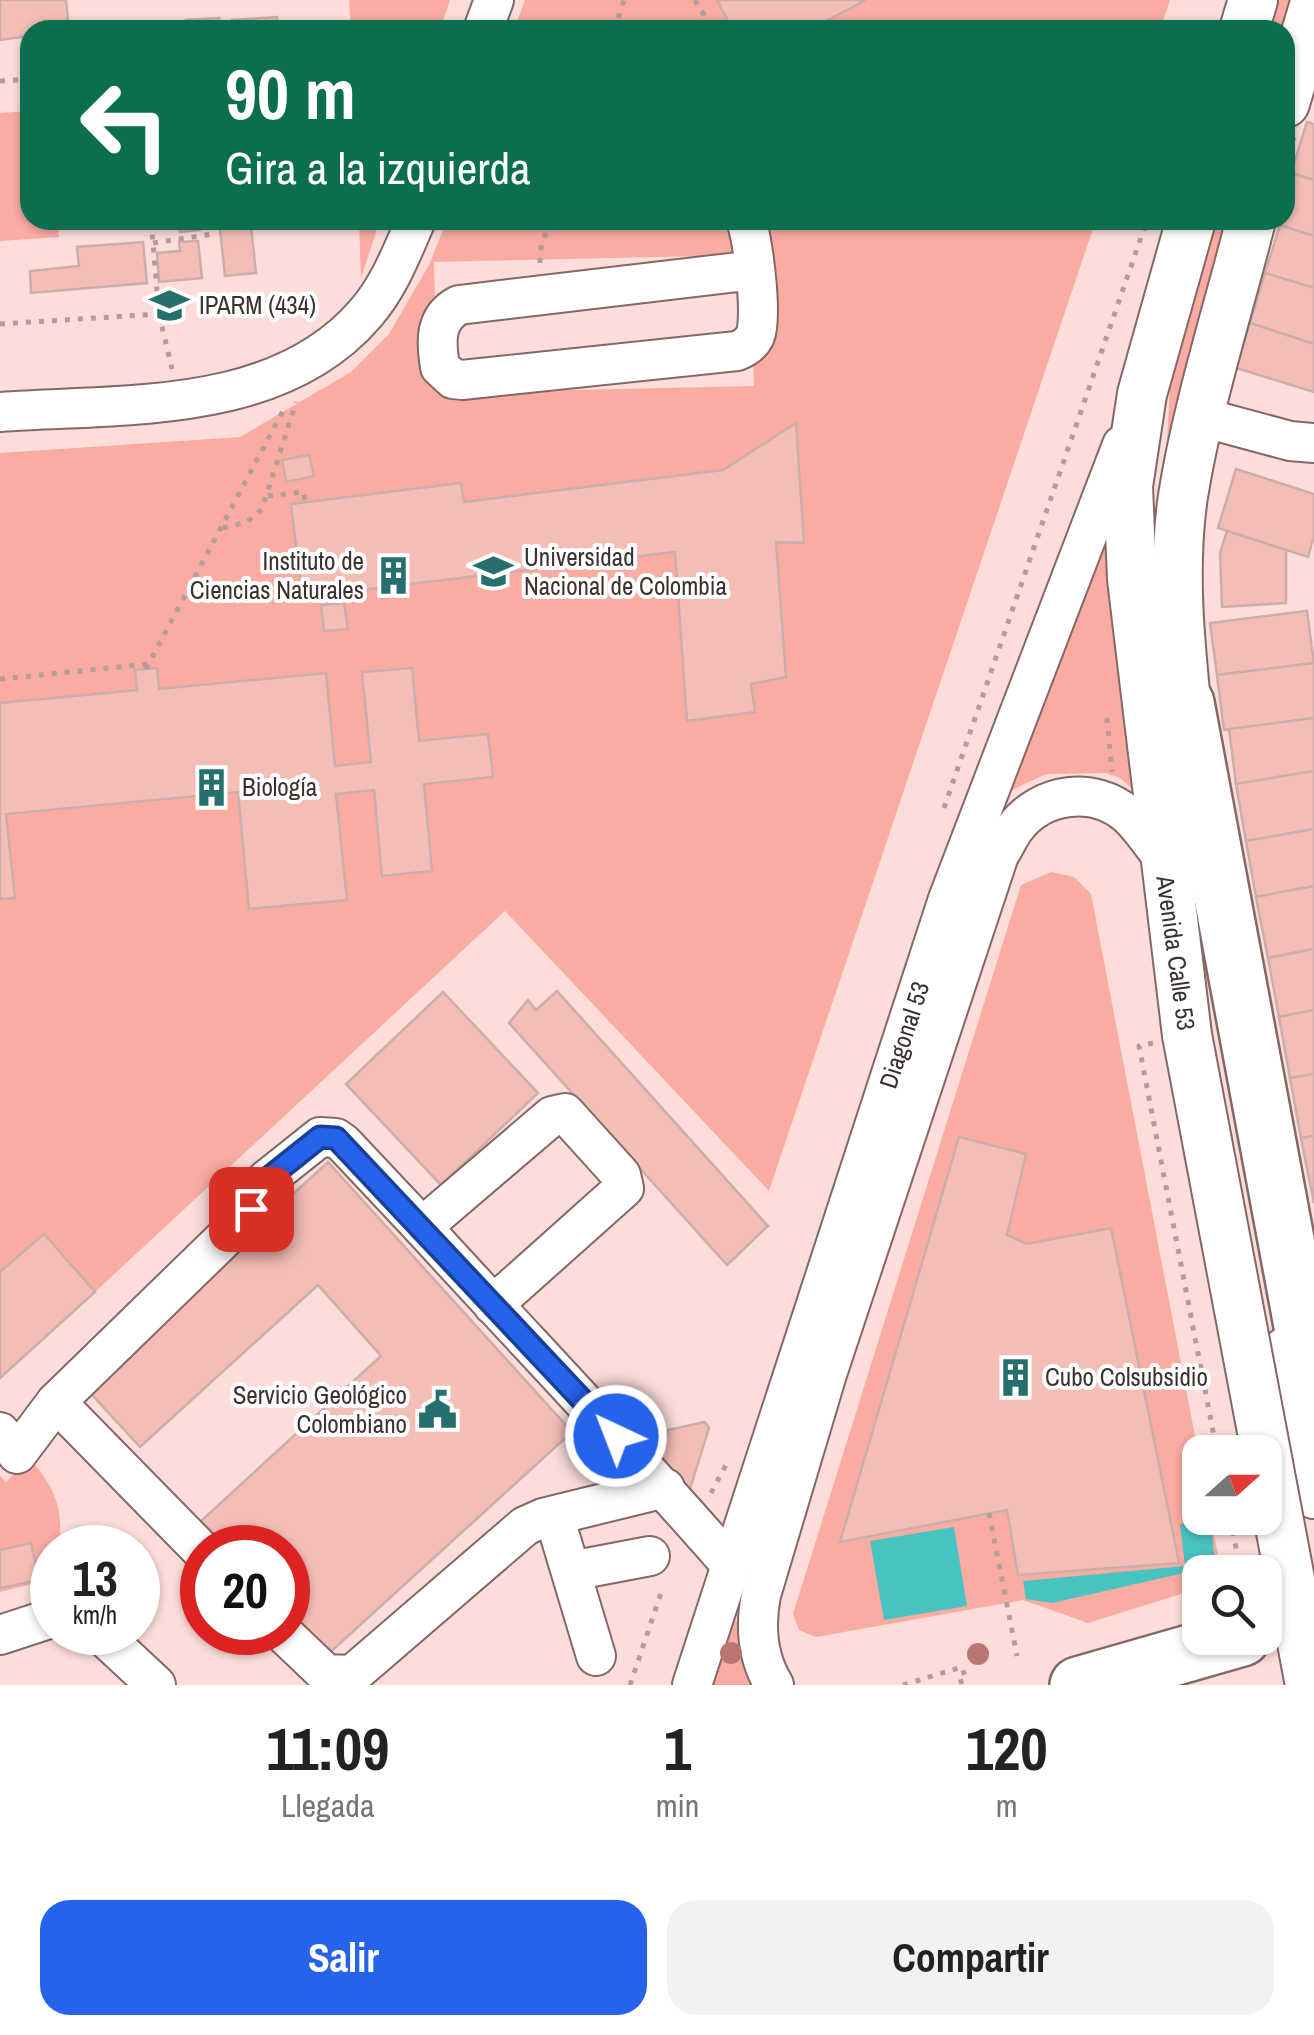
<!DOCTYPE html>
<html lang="es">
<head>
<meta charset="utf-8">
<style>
	:root { --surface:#fff; --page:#f2f2f2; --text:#222; --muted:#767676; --accent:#2563eb }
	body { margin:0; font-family:"Archivo Narrow",sans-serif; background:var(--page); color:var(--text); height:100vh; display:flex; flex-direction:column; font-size:38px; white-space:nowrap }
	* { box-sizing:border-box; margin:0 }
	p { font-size:32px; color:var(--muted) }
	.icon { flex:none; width:55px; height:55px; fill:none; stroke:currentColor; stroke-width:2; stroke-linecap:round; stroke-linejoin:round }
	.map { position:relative; height:1685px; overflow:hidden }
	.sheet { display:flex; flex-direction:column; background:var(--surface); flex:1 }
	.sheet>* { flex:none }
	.banner { position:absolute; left:20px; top:20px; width:1275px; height:210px; border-radius:30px; box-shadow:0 2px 8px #0004; background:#0b6e4f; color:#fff; overflow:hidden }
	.needle { width:65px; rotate:69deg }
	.tools { position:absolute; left:1182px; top:1435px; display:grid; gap:20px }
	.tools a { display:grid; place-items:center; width:100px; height:100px; border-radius:20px; background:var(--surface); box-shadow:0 2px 8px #0004; font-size:50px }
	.speed { position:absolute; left:30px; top:1525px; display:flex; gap:20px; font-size:50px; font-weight:700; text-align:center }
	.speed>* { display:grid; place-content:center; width:130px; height:130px; border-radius:50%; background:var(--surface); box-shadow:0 2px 8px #0004; line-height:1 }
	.speed small { font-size:25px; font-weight:400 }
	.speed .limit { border:15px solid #d22; background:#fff; color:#111 }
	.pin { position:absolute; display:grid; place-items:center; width:85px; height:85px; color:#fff; margin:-42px; border-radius:20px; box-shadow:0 5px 15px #0006 }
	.me { position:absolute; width:110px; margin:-55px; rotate:317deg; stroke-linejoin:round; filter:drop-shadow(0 0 8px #0008) }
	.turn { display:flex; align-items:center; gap:35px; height:210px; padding:0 40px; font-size:45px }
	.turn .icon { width:130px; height:130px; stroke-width:2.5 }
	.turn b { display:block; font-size:70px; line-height:85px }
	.eta { display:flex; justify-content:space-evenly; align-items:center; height:170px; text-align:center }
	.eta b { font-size:60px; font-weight:700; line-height:70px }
	.primary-button { display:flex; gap:20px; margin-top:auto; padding:20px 40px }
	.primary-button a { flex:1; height:115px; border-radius:30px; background:var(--accent); color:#fff; font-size:40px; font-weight:700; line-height:115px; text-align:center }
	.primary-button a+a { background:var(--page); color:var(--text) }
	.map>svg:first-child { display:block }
</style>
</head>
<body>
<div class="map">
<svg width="1314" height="1685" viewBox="0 0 1314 1685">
	<rect width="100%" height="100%" fill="#fcddd9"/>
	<g fill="#faaba2" fill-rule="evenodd">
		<path d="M349 0H450L440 30H351Z"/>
		<path d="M525 0H717L733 30H514Z"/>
		<path d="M866 0H1170L1160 30H809Z"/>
		<path d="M1273 0H1296L1285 30H1264Z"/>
		<path d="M30 111V220H58L59 237 0 241V113Z"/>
		<path d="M359 220H380L361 278Z"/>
		<path d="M447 220H1096L769 1191 505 911 95 1292 44 1234 0 1272V899L15 897 6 814 238 792 249 908 347 899 336 794 374 790 382 875 432 871 424 784 492 777 419 741 411 668 362 673 371 762 335 766 326 673 159 689 157 668 135 670 137 690 0 703V453L240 437 351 372 389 334 429 265ZM750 255 754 386 437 393 434 262ZM723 470 776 542 785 677 751 684 754 712 687 721 675 552 302 597 291 504 461 484 464 502ZM344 603 348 628 325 631 321 605Z"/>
		<path d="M1211 220H1234L1192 369 1167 441 1171 366Z"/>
		<path d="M1105 521 1137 793 1120 778 1106 773 1046 774 1012 790 985 824Z"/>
		<path d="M1051 872 1074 877 1091 894 1200 1462V1518H1211L1221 1572H1200V1588L1088 1623 1023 1600 816 1637 799 1630 793 1614 1021 885Z"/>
		<path d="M29 1458C55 1486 64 1510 59 1547L52 1548V1579L0 1592V1588L39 1580 31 1544 0 1550V1476L6 1482Z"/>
		<path d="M729 1619 738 1622 746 1668 755 1685H711Z"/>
	</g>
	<g fill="#49c3c1">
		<path d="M1211 1521 1215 1566 1052 1603 1026 1599 1023 1581 1185 1566 1180 1524Z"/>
		<path d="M954 1527 967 1606 884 1620 870 1541Z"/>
	</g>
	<g fill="#f4beb7" stroke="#cbaeaa" stroke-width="2.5">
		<path d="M0 0H66L69 30H30V36L0 40Z"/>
		<path d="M717 0H866L809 30H733Z"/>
		<path d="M277 17 278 30H233L232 20Z"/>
		<path d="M219 18 220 30H187L186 20Z"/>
		<path d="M1307 122 1314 124V180L1291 173Z"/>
		<path d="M1291 173 1314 180V236L1276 224 1277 220H1285V194Z"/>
		<path d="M179 220H199L200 230 180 232Z"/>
		<path d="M1280 225 1314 236V288L1265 273Z"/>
		<path d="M251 226 256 273 225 276 220 229Z"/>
		<path d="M198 241 202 278 159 282 157 253 180 251 179 242Z"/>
		<path d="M143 242 147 283 31 293 30 271 79 266 77 247Z"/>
		<path d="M1265 273 1314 288V344L1250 323Z"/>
		<path d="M1250 323 1314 344V392L1236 368Z"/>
		<path d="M796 423 804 543 776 542 786 677 751 684 755 712 687 721 675 552 302 597 291 504 461 483 464 502 723 470Z"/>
		<path d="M309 455 314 476 286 482 282 460Z"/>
		<path d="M1236 469 1314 494V536L1308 557 1218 528Z"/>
		<path d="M1227 531 1286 550V603L1222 607 1220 553Z"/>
		<path d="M344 603 348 629 324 631 321 605Z"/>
		<path d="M1307 611 1314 663 1217 675 1210 623Z"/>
		<path d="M1314 663V718L1224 730 1217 675Z"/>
		<path d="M157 668 159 689 326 673 335 766 371 762 362 672 412 668 419 741 488 734 493 777 424 784 432 871 382 876 374 790 336 794 347 900 249 909 238 792 6 814 15 898 0 899V703L137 690 135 670Z"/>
		<path d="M1314 718V771L1236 784 1229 729Z"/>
		<path d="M1314 771V829L1246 841 1236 784Z"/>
		<path d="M1314 829V886L1256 897 1246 841Z"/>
		<path d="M1314 886V949L1268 958 1256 897Z"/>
		<path d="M1314 949V1010L1279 1017 1268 958Z"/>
		<path d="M557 991 768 1226 727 1265 509 1023 528 1000 536 1010Z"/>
		<path d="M443 992 538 1093 441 1185 346 1084Z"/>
		<path d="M1314 1010V1074L1290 1078 1279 1017Z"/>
		<path d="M1314 1074V1136L1301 1138 1290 1078Z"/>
		<path d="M1314 1136V1203L1301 1138Z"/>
		<path d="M959 1137 1026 1154 1007 1235 1027 1244 1111 1228 1179 1563 1018 1575 1007 1510 840 1542Z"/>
		<path d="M328 1162 572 1432 325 1657 288 1616V1548H226L201 1521 381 1356 318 1285 140 1447 84 1386Z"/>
		<path d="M44 1234 95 1292 0 1378V1272Z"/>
		<path d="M705 1422 709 1428 689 1492 657 1467 668 1430Z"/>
		<path d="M31 1543 39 1580 0 1588V1550Z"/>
	</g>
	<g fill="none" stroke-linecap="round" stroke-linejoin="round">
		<defs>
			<g id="minor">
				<path d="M483 30 494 0"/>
				<path d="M746 220C753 241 763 316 755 336 751 344 745 348 737 351L462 380 453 379 440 367C436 342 434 318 459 305L755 270"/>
				<path d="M0 412C123 403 277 416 365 314 389 287 402 252 416 220"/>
				<path d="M1201 417 1290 441 1314 443"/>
				<path d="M493 1305 624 1188 621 1175 565 1113 552 1116 422 1227C525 1340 630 1449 730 1564"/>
				<path d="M56 1402 202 1551"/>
				<path d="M0 1432 17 1454 56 1402 239 1224 266 1180 320 1137 336 1138 343 1143 422 1227"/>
				<path d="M554 1516 596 1656"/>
				<path d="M571 1571 650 1556"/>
				<path d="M99 1632 156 1685"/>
				<path d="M282 1632 326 1674 352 1675 525 1526 543 1518 665 1488"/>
				<path d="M0 1635 52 1618"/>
				<path d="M692 1685 948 899 1122 445"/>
				<path d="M774 1685C757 1657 755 1626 761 1595L827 1374 999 855C1005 846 1009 836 1015 828 1042 792 1094 786 1128 815 1141 827 1152 844 1163 858"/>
			</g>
			<g id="major">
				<path d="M1244 30 1253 0"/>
				<path d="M1285 103 1314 6"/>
				<path d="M1190 742C1182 661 1171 577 1183 496 1198 403 1228 311 1251 220"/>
				<path d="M1187 1035 1132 579 1128 486 1142 394 1191 220"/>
				<path d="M1287 1351 1314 1494"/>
			</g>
			<g id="highway">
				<path d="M1186 703 1314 1390"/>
				<path d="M1078 1685 1242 1638"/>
			</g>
		</defs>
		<use href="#minor" stroke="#836865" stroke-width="42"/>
		<use href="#major" stroke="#836865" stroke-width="52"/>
		<use href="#highway" stroke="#836865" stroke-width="60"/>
		<g stroke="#b49d99" stroke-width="5" stroke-dasharray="5 8" stroke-linecap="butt">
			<path d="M695 0 713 30"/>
			<path d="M614 30 624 0"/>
			<path d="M0 81 30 79"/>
			<path d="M1285 167 1294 137"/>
			<path d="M152 225 173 221"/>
			<path d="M153 243 213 234 211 220"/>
			<path d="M540 263V251L550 220"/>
			<path d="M159 314 172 369"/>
			<path d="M0 324 159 314 151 220"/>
			<path d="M268 496 304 492 305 503"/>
			<path d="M223 528 247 522 262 509 296 402"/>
			<path d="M146 669 285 407"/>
			<path d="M0 679 149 664"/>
			<path d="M1107 718 1112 772"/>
			<path d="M944 808 1147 220"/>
			<path d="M1153 1043 1139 1046 1217 1452"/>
			<path d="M711 1493 727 1463"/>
			<path d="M989 1513 1017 1656"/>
			<path d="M1230 1518 1241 1572"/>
			<path d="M630 1685 663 1587"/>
			<path d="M903 1685 962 1667 966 1680 951 1685"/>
		</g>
		<use href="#minor" stroke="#fff" stroke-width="38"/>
		<use href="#major" stroke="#fff" stroke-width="48"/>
		<use href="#highway" stroke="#fff" stroke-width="55"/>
		<defs>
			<path id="major-bridge" d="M1187 1035 1310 1685"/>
		</defs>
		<use href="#major-bridge" stroke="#836865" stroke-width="52" stroke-linecap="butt"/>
		<use href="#major-bridge" stroke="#fff" stroke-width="48"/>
	</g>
	<g fill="#bb7673">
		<circle cx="731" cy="1653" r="11"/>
		<circle cx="978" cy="1654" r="11"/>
	</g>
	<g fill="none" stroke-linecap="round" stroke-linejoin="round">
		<defs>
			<path id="route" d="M251 1209 266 1180 320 1137 336 1138 616 1436"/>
		</defs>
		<use href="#route" stroke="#184099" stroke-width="25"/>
		<use href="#route" stroke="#2563eb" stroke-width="18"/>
	</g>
	<defs>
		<symbol id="school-bare" viewBox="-9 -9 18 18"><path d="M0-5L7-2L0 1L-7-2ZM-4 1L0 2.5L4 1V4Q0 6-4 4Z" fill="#25706e" stroke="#fff" stroke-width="2.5" paint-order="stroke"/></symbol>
		<symbol id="university-bare" viewBox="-9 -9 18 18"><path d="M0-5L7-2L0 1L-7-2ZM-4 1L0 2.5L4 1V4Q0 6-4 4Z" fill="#25706e" stroke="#fff" stroke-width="2.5" paint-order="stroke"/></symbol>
		<symbol id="building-bare" viewBox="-9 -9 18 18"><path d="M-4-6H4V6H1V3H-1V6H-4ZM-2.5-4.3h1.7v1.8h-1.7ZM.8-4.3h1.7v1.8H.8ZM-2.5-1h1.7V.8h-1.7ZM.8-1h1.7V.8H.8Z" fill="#25706e" stroke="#fff" stroke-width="2.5" paint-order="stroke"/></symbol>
		<symbol id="civic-bare" viewBox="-9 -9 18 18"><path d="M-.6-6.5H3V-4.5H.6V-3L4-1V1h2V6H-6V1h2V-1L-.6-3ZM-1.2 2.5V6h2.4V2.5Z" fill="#25706e" stroke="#fff" stroke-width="2.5" paint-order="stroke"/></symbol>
	</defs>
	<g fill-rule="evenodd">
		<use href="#school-bare" x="142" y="278" width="55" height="55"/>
		<use href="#university-bare" x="466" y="544" width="55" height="55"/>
		<use href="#building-bare" x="366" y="548" width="55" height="55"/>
		<use href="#building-bare" x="184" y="760" width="55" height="55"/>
		<use href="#building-bare" x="988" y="1350" width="55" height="55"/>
		<use href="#civic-bare" x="410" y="1382" width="55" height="55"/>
	</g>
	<g text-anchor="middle" stroke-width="8" stroke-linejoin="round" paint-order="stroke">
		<g font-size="25" fill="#3c312f" stroke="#fff" text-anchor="start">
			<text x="199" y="314">IPARM (434)</text>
			<text x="524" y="566">Universidad<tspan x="524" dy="29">Nacional de Colombia</tspan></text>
			<text x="364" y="570" text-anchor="end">Instituto de<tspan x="364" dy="29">Ciencias Naturales</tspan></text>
			<text x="242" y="796">Biología</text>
			<text x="1045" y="1386">Cubo Colsubsidio</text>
			<text x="407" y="1404" text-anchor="end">Servicio Geológico<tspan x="407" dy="29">Colombiano</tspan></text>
		</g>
		<g font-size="25" fill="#3c312f" stroke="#fff">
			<text transform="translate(1176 953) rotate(82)" y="9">Avenida Calle 53</text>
			<text transform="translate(904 1035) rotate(-72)" y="9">Diagonal 53</text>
		</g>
	</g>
</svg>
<div class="tools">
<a><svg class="needle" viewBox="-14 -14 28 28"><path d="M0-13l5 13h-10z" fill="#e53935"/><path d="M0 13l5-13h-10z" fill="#767676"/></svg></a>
<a><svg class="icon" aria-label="search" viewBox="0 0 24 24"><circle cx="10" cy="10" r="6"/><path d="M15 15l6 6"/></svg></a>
</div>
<div class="speed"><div>13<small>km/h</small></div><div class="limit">20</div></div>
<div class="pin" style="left:251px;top:1209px;background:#d93025"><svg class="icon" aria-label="arrive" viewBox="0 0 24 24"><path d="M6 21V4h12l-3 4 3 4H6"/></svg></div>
<svg class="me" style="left:616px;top:1436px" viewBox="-20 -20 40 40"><circle r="17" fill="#2563eb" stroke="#fff" stroke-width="3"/><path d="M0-11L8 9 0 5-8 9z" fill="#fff"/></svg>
<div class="banner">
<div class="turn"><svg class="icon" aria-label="left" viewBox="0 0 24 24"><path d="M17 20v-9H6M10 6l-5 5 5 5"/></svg><div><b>90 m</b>Gira a la izquierda</div></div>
</div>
</div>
<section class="sheet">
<div class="eta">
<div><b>11:09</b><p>Llegada</p></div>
<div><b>1</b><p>min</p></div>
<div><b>120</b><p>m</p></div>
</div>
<div class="primary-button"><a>Salir</a><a>Compartir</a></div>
</section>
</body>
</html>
